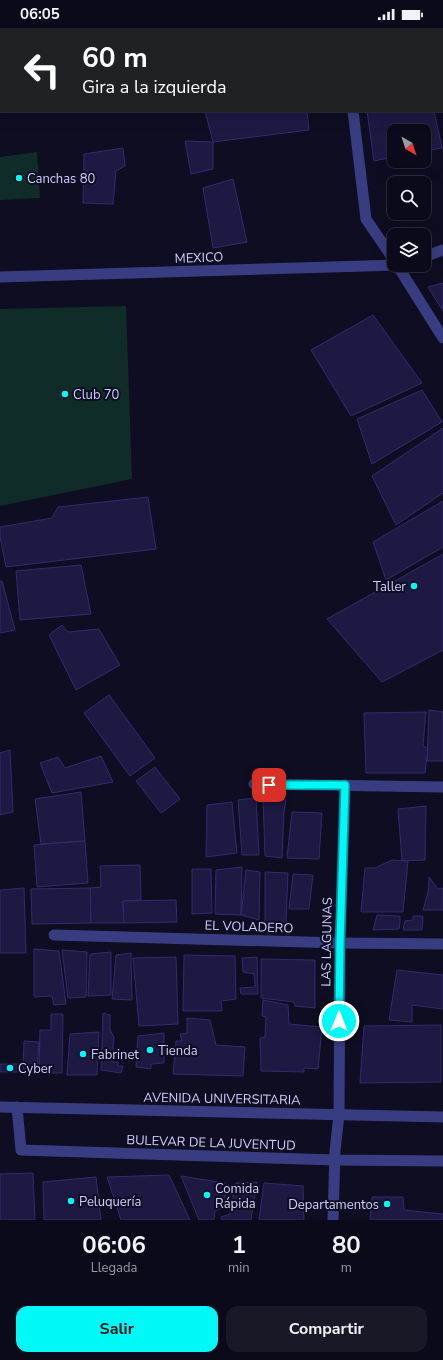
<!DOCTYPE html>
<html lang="es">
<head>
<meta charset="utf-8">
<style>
	:root { --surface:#0a0a1a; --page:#181827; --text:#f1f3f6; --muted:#999aa2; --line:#2a2b39; --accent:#00f9f7 }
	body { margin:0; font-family:"Nunito Sans",sans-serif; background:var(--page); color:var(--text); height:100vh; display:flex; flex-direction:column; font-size:15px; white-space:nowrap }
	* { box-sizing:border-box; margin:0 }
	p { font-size:13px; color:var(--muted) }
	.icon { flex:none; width:22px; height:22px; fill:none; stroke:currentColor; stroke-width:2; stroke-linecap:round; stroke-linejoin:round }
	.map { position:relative; height:1192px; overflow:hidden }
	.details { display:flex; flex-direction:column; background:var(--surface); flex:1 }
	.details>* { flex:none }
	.banner { position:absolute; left:0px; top:0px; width:443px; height:84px; box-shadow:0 4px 16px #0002,0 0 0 1px var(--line); background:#202124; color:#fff; overflow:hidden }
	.needle { width:26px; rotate:141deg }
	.buttons { position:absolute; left:387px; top:96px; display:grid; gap:8px }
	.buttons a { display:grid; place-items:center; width:44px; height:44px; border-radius:8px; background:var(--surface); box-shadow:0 4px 16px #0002,0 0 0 1px var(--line); font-size:20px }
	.pin { position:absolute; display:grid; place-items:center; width:34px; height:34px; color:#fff; margin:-17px; border-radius:8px; box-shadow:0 2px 6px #0006 }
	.me { position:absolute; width:44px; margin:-22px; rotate:0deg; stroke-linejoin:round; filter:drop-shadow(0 0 3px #0008) }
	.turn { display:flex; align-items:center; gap:14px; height:84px; padding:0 16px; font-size:18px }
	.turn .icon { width:52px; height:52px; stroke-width:2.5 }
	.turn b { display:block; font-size:28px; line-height:34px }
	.eta { display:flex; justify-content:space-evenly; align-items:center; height:68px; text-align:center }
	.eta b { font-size:24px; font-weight:700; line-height:28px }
	.button { display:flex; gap:8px; margin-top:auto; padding:8px 16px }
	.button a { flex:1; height:46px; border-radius:12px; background:var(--accent); color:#111; font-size:16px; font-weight:700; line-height:46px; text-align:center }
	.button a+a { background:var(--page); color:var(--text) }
	.status { display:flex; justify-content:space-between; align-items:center; height:28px; padding:0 20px; background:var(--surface); direction:ltr }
	.status svg { height:11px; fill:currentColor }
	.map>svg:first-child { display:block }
</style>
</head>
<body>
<div class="status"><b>06:05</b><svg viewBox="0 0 49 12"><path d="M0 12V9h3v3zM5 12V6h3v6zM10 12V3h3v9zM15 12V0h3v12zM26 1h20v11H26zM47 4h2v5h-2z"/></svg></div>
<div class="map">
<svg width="443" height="1192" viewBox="0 0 443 1192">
	<rect width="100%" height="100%" fill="#0e0d22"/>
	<g fill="#102c28">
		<path d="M37 124 40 170 0 172V129Z"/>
		<path d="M126 278 132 451 0 478V281Z"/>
	</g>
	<g fill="#1d1943" stroke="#312b6f">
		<path d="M205 83H307L309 102 213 114Z"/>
		<path d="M367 83H434L442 120 424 123V103H394V129L374 133Z"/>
		<path d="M185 113 213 114V141L191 146Z"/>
		<path d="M123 120 125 138 116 143 113 176 83 175 84 126Z"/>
		<path d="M233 151 247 214 213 220 203 160Z"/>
		<path d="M443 255V283L428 259Z"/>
		<path d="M373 287 422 355 351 388 311 322Z"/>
		<path d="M422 362 442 394 372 436 357 391Z"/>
		<path d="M443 400V465L396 497 372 448Z"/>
		<path d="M148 469 156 521 6 539 0 509V499L52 490 58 479Z"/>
		<path d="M443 473V519L386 552 373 514Z"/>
		<path d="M443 526V622L382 654 327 591Z"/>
		<path d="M81 537 91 586 20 592 16 543Z"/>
		<path d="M0 553H2L15 602 0 605Z"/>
		<path d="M62 597 68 604 99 601 120 637 76 662 49 607Z"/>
		<path d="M109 667 155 730 130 748 84 685Z"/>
		<path d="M429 682 443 684V733H427Z"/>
		<path d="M426 684 423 718 428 720 425 745H366L364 685Z"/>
		<path d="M10 722 13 784 0 787V725Z"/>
		<path d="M101 728 113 754 52 765 40 735 58 729 65 740Z"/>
		<path d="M155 739 180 771 161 785 136 753Z"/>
		<path d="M81 764 85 813 41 816 35 771Z"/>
		<path d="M263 769 286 772 284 784 282 830 265 828Z"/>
		<path d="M256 770 259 827H242L238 772Z"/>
		<path d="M232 774 237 825 206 829 207 777Z"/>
		<path d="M426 778 425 832 402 833 398 781Z"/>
		<path d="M292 784 322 785 319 831 287 830Z"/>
		<path d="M85 813 88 855 37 859 34 817Z"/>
		<path d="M392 832 408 833 403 884H361L365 840H375Z"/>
		<path d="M140 837 141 872 123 873 124 895H91L90 860 101 859 100 838Z"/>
		<path d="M242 839 241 887 215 886 216 842Z"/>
		<path d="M192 841H211L212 885 192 886Z"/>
		<path d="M246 842 260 844 259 892 241 887Z"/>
		<path d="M265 844 288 845 286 894H265Z"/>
		<path d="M293 846 313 847 309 881H289Z"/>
		<path d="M429 849 438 861 443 860V882H423L428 864Z"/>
		<path d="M24 860 26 925H0V862Z"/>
		<path d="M90 860 91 895 32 896 31 861Z"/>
		<path d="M176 872 177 894 124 895 123 873Z"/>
		<path d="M377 887 400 888V894L399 901 373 902Z"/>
		<path d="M413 888H423L422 902H403L405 893 413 892Z"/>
		<path d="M34 921 59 923 66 976 54 977 52 968 34 969Z"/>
		<path d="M62 922 87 924 86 969 68 970Z"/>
		<path d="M111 924V967L88 968 90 926Z"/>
		<path d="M131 925 132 972 112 971 116 927Z"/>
		<path d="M184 927 235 928 236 971 221 973 222 983H183Z"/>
		<path d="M176 929 178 996 139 998 133 930Z"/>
		<path d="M257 929 258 966H241L240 960 255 959 254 946 243 944 242 930Z"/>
		<path d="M261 931 315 932V980L295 978 294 974 261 970Z"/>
		<path d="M397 942 443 947V981L412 977V994L389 992Z"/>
		<path d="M263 972 288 977 289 996 322 999 318 1041 304 1040V1044L261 1043 260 1010 265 1009 266 989 262 988Z"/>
		<path d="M103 985 110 987V1002L114 1009 112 1034H118V1038H123L121 1045 101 1042Z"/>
		<path d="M51 986H63L62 1045H39L40 1002H51Z"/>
		<path d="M187 990 210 992 216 1017 245 1019 243 1048 173 1046 176 1013H182L180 1006 187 1005Z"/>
		<path d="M441 997V1054L360 1055 364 998Z"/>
		<path d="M99 1004 97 1047H67L70 1006Z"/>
		<path d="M164 1005V1035L151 1036V1041L136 1039 138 1008Z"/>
		<path d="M24 1013 39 1014 37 1044 23 1043Z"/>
		<path d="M0 1036H20L21 1044H0Z"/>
		<path d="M33 1145 35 1192H0V1146Z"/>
		<path d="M169 1147 190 1192H121L107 1149Z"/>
		<path d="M181 1148 225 1155V1179L215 1183 214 1192H199Z"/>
		<path d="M96 1149 101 1192H44L43 1154Z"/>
		<path d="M257 1154 251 1192H222L221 1189 230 1186 236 1155Z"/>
		<path d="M264 1155 303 1158 304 1192H259Z"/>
		<path d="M372 1169H403L404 1182 443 1186V1192H370Z"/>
	</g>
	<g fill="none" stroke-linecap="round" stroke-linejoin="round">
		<path stroke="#383d81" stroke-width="11" d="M17 1079 21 1122 335 1132 443 1133"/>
		<g stroke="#383d81" stroke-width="11">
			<path d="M342 0V1"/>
			<path d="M353 83 366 191 394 232"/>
			<path d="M424 229 443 222"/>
			<path d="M397 237 443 310"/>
			<path d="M0 249 399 237"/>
			<path d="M254 756 443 759"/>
			<path d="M54 907 340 915 443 916"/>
			<path d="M0 1079 443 1089"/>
			<path d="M333 1192 335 1123 339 1087 340 915 345 757"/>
		</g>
	</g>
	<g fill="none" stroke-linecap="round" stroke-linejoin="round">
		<defs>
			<path id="route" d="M269 757H345L340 915 339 993"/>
		</defs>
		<use href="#route" stroke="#00a2a1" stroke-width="10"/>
		<use href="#route" stroke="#00f9f7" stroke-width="7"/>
	</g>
	<g fill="#00f9f7" stroke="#0e0d22" stroke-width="1.5">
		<circle cx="19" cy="150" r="4"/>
		<circle cx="65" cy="366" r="4"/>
		<circle cx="414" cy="558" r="4"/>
		<circle cx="150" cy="1022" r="4"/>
		<circle cx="83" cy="1026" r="4"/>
		<circle cx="10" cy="1040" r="4"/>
		<circle cx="207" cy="1167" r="4"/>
		<circle cx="71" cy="1173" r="4"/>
		<circle cx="387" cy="1176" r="4"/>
	</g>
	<g text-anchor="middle" stroke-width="4" stroke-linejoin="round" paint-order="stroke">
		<g font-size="13" fill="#ceceff" stroke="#0e0d22" text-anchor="start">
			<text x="27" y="155">Canchas 80</text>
			<text x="73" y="371">Club 70</text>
			<text x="406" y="563" text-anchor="end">Taller</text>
			<text x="158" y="1027">Tienda</text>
			<text x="91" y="1031">Fabrinet</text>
			<text x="18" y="1045">Cyber</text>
			<text x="215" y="1165">Comida<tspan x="215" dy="15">Rápida</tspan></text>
			<text x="79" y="1178">Peluquería</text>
			<text x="379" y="1181" text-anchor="end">Departamentos</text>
		</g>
		<g font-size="13" fill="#ceceff" stroke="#0e0d22">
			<text transform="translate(199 229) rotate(-2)" y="5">MEXICO</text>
			<text transform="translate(249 898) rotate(2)" y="5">EL VOLADERO</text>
			<text transform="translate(326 914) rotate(-89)" y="5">LAS LAGUNAS</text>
			<text transform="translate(222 1070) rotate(1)" y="5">AVENIDA UNIVERSITARIA</text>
			<text transform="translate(211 1114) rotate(2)" y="5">BULEVAR DE LA JUVENTUD</text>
		</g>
	</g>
</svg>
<div class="buttons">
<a><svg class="needle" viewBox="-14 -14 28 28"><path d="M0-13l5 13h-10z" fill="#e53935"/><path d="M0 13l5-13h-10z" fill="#999aa2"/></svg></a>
<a><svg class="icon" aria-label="search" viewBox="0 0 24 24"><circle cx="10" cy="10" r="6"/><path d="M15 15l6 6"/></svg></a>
<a><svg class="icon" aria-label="layers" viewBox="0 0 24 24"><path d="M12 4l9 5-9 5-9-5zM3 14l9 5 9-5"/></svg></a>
</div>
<div class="pin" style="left:269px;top:757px;background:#d93025"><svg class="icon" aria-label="arrive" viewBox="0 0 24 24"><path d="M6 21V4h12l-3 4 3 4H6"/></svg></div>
<svg class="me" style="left:339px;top:993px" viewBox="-20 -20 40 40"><circle r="17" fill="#00f9f7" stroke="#fff" stroke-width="3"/><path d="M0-11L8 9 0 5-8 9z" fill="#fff"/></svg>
<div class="banner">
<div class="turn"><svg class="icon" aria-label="left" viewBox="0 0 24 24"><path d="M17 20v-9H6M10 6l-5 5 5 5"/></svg><div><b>60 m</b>Gira a la izquierda</div></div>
</div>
</div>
<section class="details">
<div class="eta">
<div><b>06:06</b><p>Llegada</p></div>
<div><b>1</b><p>min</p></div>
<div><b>80</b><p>m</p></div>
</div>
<div class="button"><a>Salir</a><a>Compartir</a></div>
</section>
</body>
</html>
